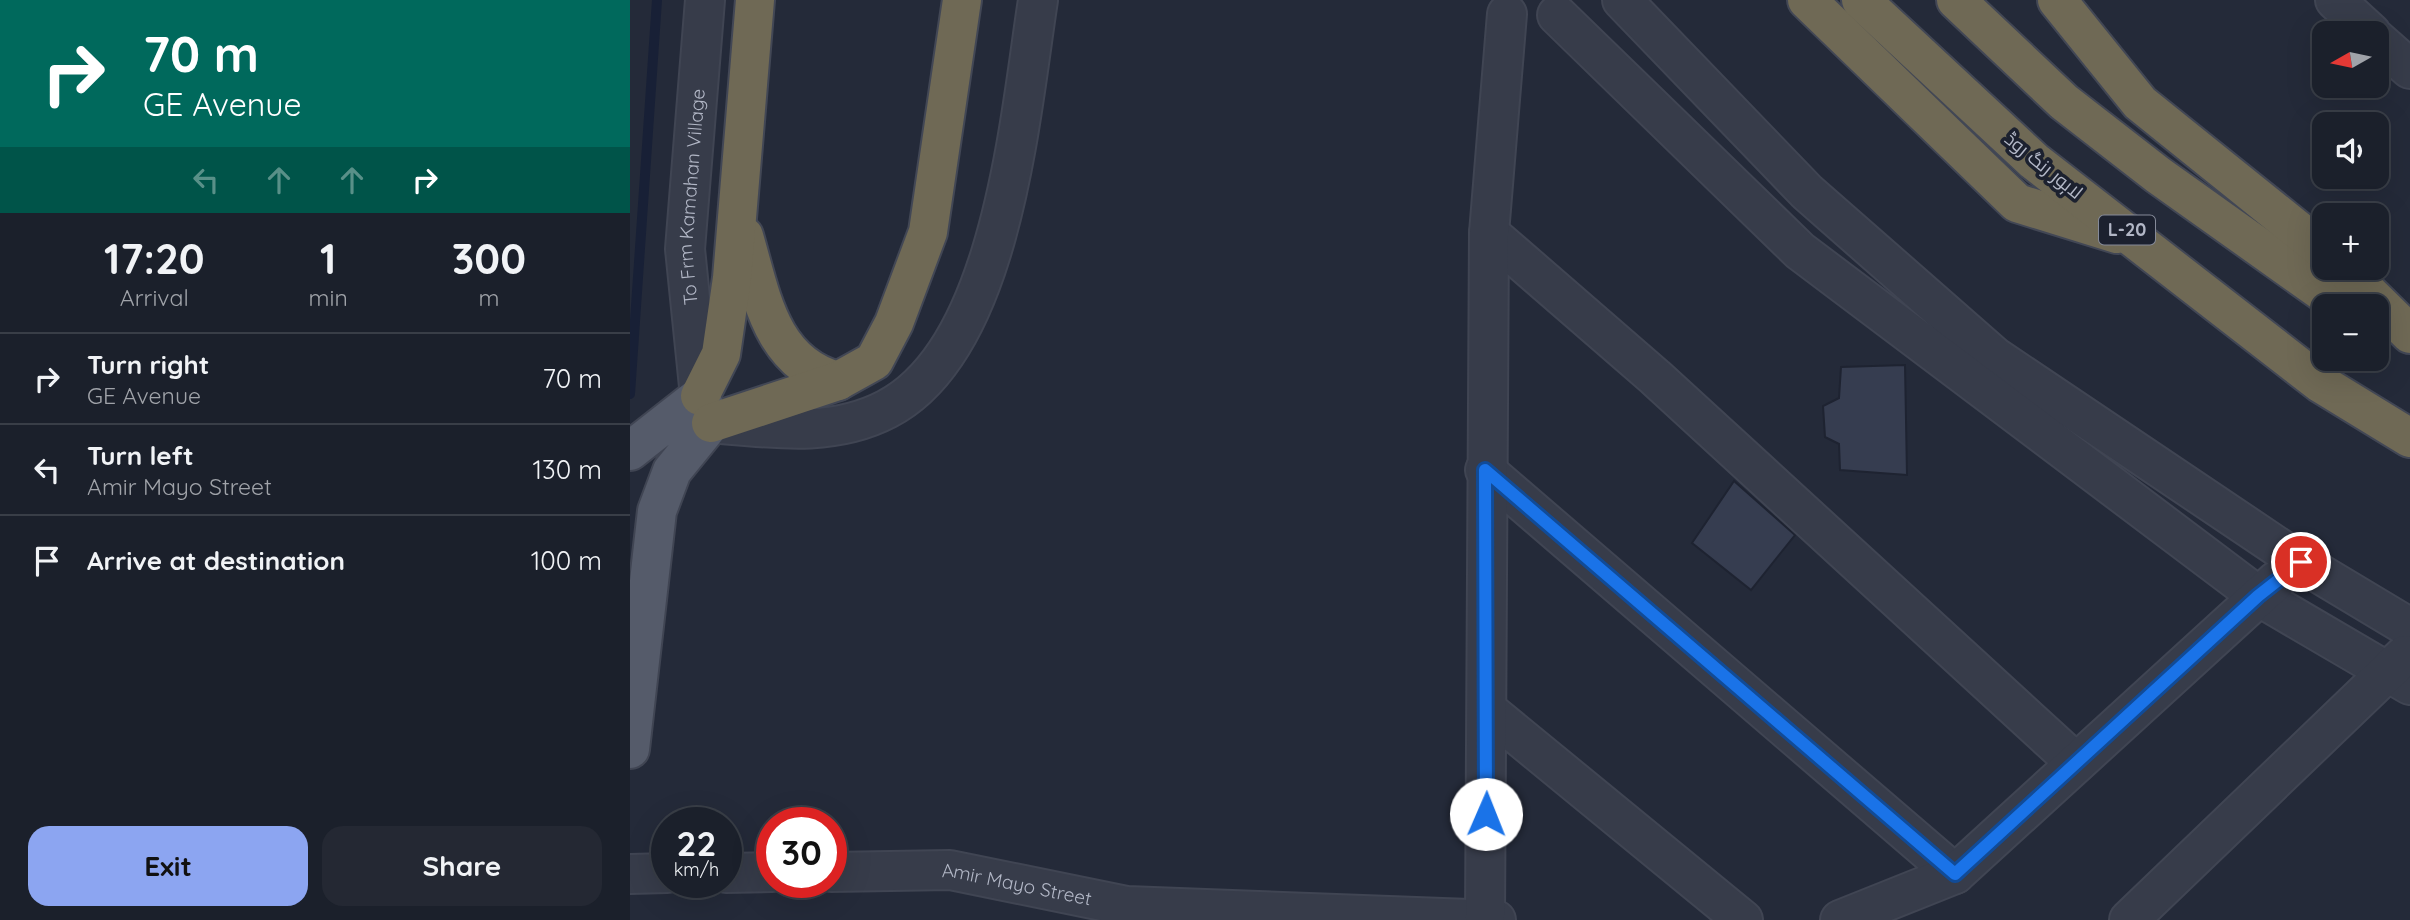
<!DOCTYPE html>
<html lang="en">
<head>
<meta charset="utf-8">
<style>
	:root { --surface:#1b202b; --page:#242833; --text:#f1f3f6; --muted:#a0a3a9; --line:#393e47; --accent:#8ca5f1 }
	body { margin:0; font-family:Quicksand,Cairo,sans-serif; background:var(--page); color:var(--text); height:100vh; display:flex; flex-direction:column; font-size:26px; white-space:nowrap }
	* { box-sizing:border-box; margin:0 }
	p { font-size:23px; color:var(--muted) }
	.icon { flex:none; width:38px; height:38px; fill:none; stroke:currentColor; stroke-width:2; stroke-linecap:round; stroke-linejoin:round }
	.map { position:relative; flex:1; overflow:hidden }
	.panel { display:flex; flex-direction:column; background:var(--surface); width:630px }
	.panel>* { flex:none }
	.top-card { background:#00695c; color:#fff; overflow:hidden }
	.needle { width:46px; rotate:261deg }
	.controls { position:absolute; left:1682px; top:21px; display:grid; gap:14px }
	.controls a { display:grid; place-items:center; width:77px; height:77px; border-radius:14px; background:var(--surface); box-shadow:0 7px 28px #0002,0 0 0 2px var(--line); font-size:35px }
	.speed { position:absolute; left:21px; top:807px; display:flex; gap:14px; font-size:35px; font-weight:700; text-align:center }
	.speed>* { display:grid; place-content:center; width:91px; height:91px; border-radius:50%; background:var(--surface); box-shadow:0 7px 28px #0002,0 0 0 2px var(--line); line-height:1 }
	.speed small { font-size:18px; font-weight:400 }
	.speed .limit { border:10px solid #d22; background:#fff; color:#111 }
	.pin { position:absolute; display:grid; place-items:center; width:60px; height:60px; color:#fff; margin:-30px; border:4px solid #fff; border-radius:50%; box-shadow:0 2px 7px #0007 }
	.me { position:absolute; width:77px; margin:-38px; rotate:1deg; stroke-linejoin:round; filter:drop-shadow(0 0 5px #0008) }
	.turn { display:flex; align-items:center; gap:24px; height:147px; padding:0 28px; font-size:32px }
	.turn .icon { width:91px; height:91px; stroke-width:2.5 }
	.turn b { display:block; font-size:49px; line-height:60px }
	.lanes { display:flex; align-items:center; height:66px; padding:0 28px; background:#0003; justify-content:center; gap:35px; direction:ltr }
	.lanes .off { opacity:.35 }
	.eta { display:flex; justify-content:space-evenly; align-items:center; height:119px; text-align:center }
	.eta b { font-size:42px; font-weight:800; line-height:49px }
	.button { display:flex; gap:14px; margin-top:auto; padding:14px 28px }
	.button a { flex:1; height:80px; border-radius:21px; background:var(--accent); color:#111; font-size:28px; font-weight:800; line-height:80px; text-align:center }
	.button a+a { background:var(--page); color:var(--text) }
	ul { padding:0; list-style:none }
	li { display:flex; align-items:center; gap:21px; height:91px; padding:0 28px; border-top:2px solid var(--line) }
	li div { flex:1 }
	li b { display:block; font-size:26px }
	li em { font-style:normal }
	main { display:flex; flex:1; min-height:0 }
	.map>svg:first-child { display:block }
</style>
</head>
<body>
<main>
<section class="panel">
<div class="top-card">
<div class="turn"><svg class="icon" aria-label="right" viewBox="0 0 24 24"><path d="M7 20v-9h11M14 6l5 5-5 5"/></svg><div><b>70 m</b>GE Avenue</div></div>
<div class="lanes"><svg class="icon off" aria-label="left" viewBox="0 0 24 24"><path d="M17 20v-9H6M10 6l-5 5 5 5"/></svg><svg class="icon off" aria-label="ahead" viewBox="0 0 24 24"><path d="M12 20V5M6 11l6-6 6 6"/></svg><svg class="icon off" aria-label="ahead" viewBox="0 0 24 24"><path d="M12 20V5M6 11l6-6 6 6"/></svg><svg class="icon" aria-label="right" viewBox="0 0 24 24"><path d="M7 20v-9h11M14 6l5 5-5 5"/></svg></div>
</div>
<div class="eta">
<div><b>17:20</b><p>Arrival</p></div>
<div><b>1</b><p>min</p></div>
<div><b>300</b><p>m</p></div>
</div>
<ul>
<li><svg class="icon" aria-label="right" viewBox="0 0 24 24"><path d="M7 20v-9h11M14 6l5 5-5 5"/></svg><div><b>Turn right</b><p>GE Avenue</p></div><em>70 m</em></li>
<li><svg class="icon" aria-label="left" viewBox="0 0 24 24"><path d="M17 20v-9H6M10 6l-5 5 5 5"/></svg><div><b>Turn left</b><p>Amir Mayo Street</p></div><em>130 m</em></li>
<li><svg class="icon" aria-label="arrive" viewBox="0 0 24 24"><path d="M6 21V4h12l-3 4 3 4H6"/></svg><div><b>Arrive at destination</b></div><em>100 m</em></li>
</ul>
<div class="button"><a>Exit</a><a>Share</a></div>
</section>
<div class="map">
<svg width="1780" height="920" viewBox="0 0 1780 920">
	<rect width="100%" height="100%" fill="#242a39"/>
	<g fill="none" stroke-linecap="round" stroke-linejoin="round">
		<path stroke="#182036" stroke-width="10" d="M0 394 27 0"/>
	</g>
	<g fill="#363d50" stroke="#1e2331" stroke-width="2">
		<path d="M1275 365 1277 475 1210 470 1209 444 1195 437 1193 406 1209 398 1211 367Z"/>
		<path d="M1104 481 1165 535 1121 590 1062 543Z"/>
	</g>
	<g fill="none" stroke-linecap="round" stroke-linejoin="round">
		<defs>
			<g id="minor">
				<path d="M992 0 1177 192 1365 357 1670 562 1780 628"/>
				<path d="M1705 0 1741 33"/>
				<path d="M927 15 1170 251 1628 596 1780 685"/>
				<path d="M1746 39 1780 69"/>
				<path d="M859 233 1025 377 1446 763"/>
				<path id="s1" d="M70 396 55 249 75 0"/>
				<path d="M81 423C140 428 202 438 257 409 372 349 390 116 408 0"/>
				<path d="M855 470 1325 874"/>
				<path d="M857 710 1113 920"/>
				<path id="s2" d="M201 872 320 870 497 906 866 920"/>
				<path d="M96 873 142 872"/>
				<path d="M0 874 37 873"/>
				<path d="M855 918 859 233 877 14"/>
				<path d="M1210 920 1325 874 1646 581"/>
				<path d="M1499 920 1775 655"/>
			</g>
			<path id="major" d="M0 451 70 396 81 423 42 471 27 511 0 749"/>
			<g id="highway">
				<path d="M1177 0 1387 203 1487 234"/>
				<path d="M1231 0 1404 161 1690 383 1780 438"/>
				<path d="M1326 0 1434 102 1528 175 1712 306"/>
				<path d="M1427 0 1510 103 1694 251"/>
				<path d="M114 236C131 294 140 363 208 381"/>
				<path d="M1713 268 1780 334"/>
				<path d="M70 396 91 354 102 278 125 0"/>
				<path d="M81 423 208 381 244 361 264 323 298 232 332 0"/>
			</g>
		</defs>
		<use href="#minor" stroke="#404553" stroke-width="42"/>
		<use href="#major" stroke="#404553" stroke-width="42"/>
		<use href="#highway" stroke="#424755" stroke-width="42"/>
		<use href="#minor" stroke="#373c4a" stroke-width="38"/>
		<use href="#major" stroke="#555b6a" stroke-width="38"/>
		<use href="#highway" stroke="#6f6955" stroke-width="38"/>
	</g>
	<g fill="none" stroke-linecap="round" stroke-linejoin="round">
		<defs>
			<path id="route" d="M856 814 855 470 1325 874 1628 596 1671 562"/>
		</defs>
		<use href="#route" stroke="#114b97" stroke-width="18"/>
		<use href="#route" stroke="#1a73e8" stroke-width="12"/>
	</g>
	<g text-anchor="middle" stroke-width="7" stroke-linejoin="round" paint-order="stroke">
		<rect fill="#1c212f" stroke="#858a99" stroke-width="2" x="1469" y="215.5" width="56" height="29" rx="5"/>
		<g font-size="18" font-weight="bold" fill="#b2b7c6">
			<text x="1497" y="236">L-20</text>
		</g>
		<g font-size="19" fill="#b2b7c6" stroke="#1c212f">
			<text transform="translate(1414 165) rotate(39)" y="7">لاہور رنگ روڈ</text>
			<text dy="7" stroke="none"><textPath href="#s1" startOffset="200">To Frm Kamahan Village</textPath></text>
			<text dy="7" stroke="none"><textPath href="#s2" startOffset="187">Amir Mayo Street</textPath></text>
		</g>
	</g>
</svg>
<div class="controls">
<a><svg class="needle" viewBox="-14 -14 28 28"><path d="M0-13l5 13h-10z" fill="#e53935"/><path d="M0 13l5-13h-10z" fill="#a0a3a9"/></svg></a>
<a><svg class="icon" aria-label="sound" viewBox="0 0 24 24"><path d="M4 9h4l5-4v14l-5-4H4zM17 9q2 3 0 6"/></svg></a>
<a>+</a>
<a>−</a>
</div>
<div class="speed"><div>22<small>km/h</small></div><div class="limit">30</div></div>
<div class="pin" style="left:1671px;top:562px;background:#d93025"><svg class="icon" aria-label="arrive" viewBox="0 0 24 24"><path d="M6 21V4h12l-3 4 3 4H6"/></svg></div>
<svg class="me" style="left:856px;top:814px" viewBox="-20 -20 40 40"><circle r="19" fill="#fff"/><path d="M0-13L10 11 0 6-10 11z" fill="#1a73e8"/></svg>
</div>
</main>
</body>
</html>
